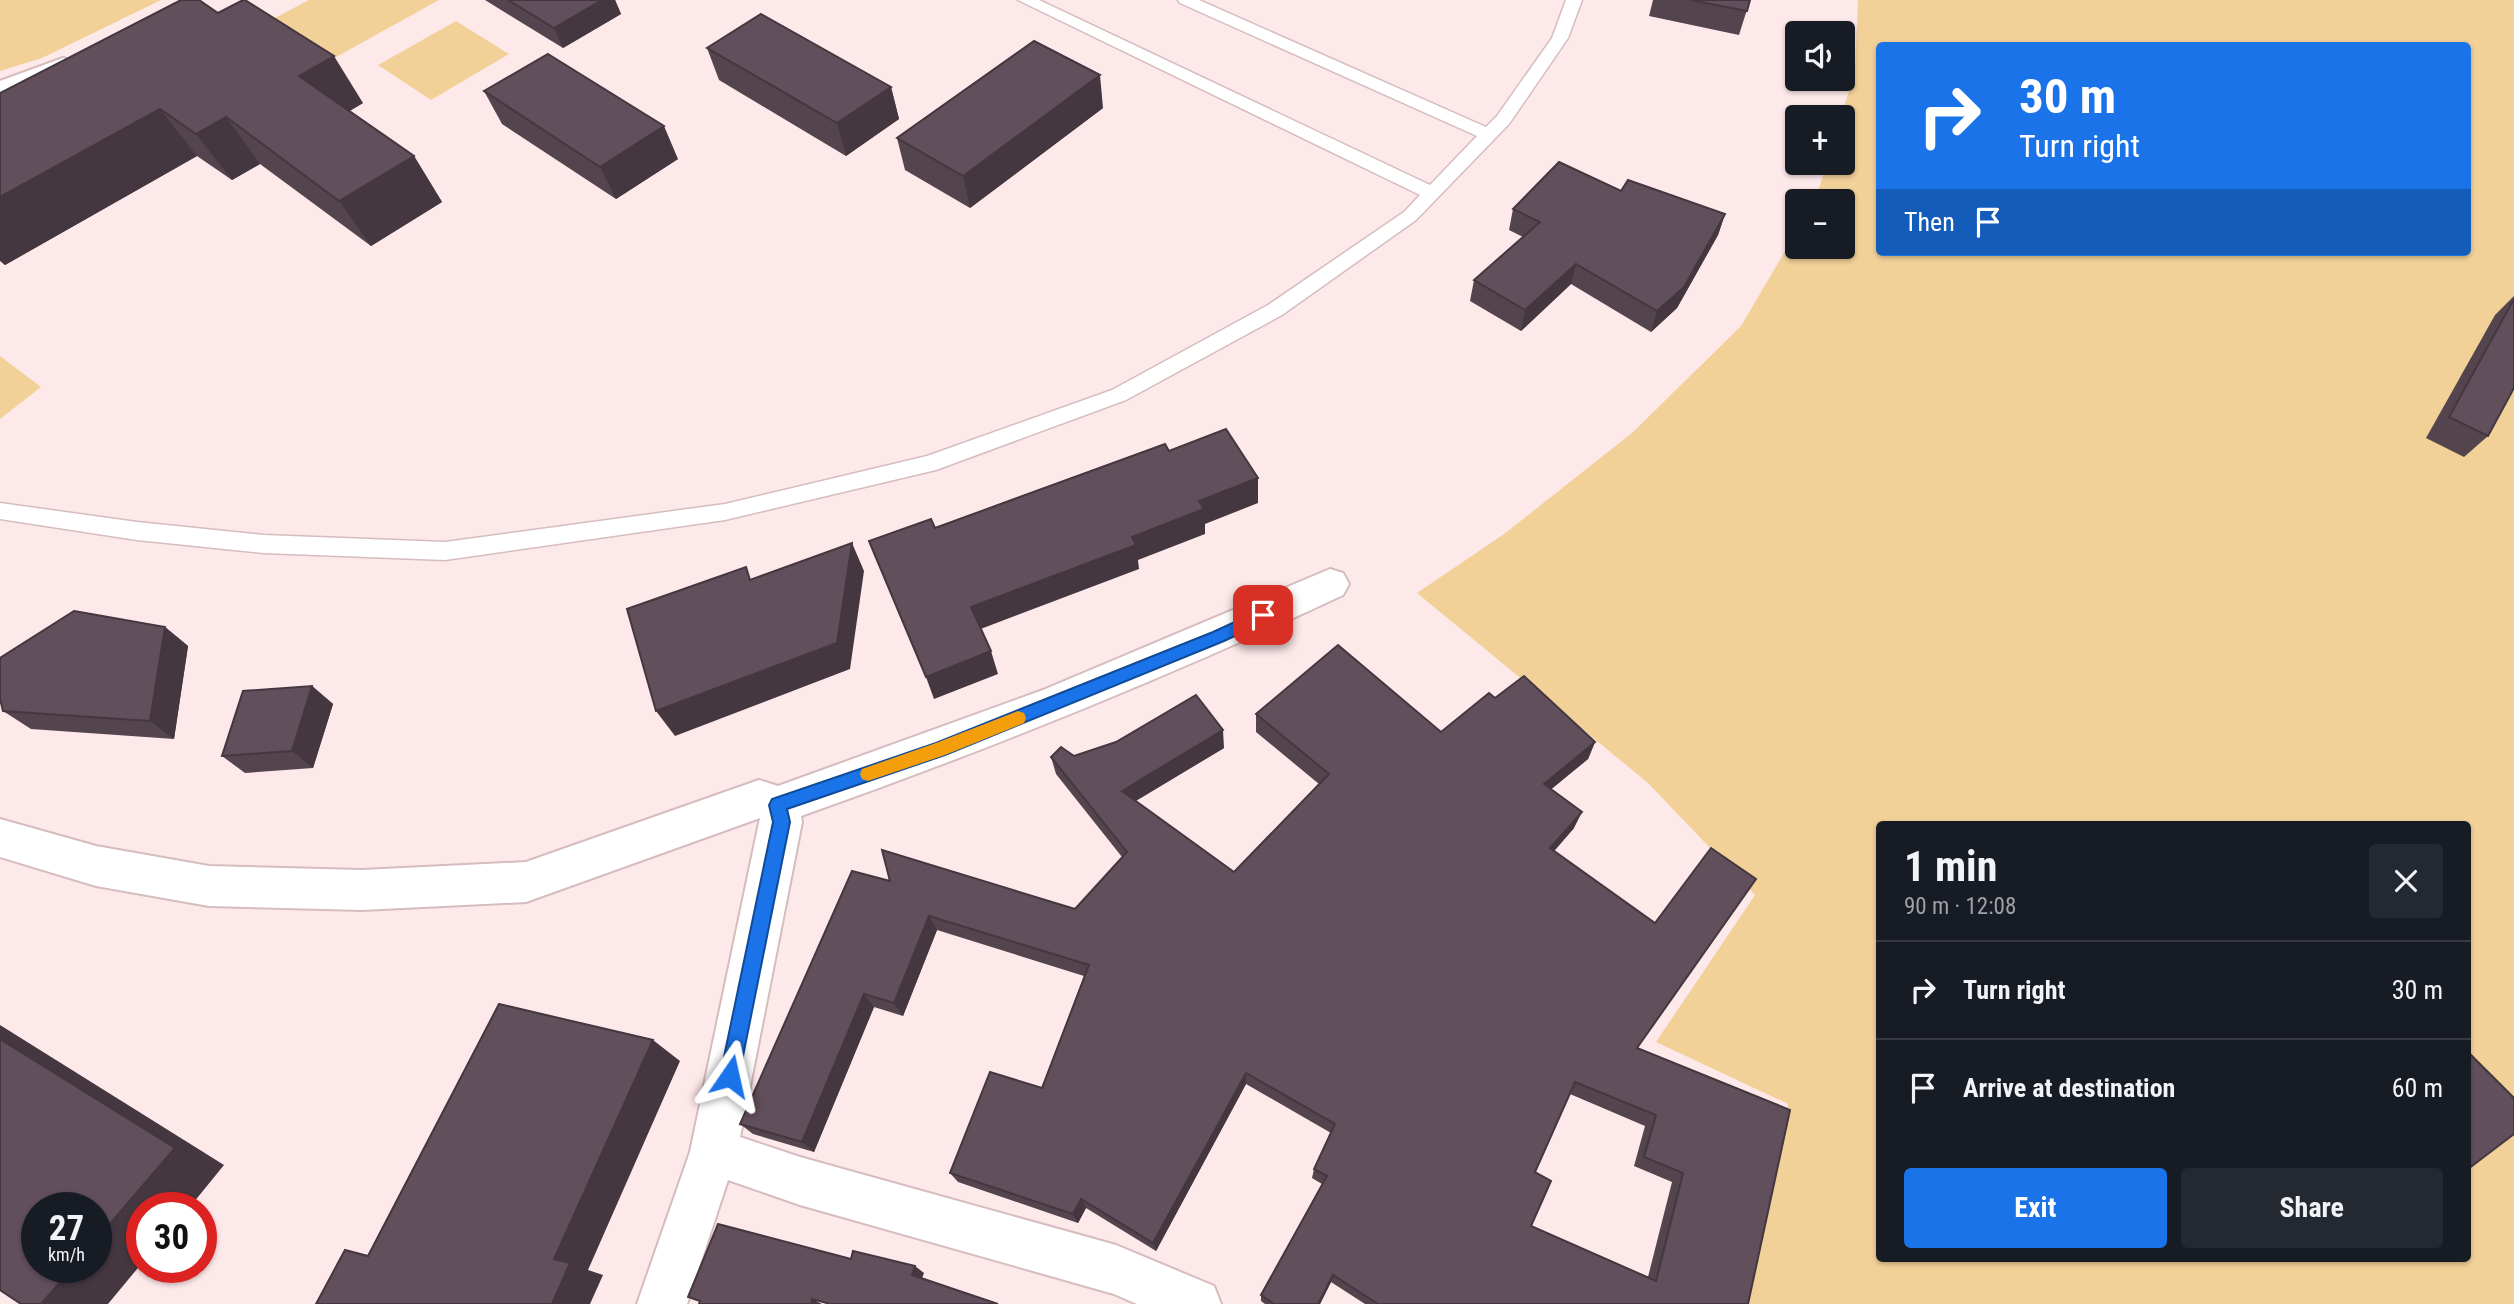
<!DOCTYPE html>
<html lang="en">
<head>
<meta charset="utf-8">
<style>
	:root { --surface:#171b24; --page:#242831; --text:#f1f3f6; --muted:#9ea1a6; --line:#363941; --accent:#1a73e8 }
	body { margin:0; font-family:"Roboto Condensed",sans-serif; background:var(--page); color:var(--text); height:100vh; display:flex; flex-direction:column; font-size:26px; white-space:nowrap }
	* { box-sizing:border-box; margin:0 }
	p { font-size:23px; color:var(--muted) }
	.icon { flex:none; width:38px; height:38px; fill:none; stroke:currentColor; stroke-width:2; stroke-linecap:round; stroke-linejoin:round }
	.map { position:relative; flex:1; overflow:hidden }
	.side { position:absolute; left:1876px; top:821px; width:595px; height:441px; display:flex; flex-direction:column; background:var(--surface); border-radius:7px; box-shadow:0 2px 5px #0004 }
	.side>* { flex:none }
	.banner { position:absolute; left:1876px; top:42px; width:595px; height:214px; border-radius:7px; box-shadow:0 2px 5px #0004; background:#1a73e8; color:#fff; overflow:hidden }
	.buttons { position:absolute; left:1785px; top:21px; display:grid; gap:14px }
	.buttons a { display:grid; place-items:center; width:70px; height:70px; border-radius:7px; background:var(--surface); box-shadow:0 2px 5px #0004; font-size:35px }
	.speed { position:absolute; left:21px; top:1192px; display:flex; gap:14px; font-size:35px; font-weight:700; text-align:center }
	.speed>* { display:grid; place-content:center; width:91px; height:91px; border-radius:50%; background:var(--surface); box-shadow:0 2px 5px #0004; line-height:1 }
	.speed small { font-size:18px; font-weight:400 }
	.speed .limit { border:10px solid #d22; background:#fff; color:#111 }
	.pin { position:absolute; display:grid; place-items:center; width:60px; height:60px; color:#fff; margin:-30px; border-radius:14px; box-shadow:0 4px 10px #0006 }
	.me { position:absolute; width:77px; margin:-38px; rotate:11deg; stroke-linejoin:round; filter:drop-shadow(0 0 5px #0008) }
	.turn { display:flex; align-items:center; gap:24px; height:147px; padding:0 28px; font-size:32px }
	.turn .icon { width:91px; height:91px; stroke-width:2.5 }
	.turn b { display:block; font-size:49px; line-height:60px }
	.then { display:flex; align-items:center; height:66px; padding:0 28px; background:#0003; gap:14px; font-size:26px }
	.round { display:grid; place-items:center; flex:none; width:74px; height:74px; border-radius:7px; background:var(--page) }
	.head { display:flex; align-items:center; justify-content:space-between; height:119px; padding:0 28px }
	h1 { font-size:42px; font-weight:700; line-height:52px }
	.primary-button { display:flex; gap:14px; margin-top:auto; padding:14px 28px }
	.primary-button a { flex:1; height:80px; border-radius:7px; background:var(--accent); color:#fff; font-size:28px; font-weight:700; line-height:80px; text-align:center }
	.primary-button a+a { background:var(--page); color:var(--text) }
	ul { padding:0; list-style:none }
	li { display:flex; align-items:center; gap:21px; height:98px; padding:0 28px; border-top:2px solid var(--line) }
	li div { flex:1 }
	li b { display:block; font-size:26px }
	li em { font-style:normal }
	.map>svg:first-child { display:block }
</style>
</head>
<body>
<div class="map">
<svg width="2514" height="1304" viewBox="0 0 2514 1304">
	<rect width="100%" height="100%" fill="#fee9ea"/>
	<g fill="#f2d198" fill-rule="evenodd">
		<path d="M0 0H161L42 58 0 71Z"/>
		<path d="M309 0H439L329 61 269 21Z"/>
		<path d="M1858 0H2514V1304H1742L1788 1104 1656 1042 1755 895 1648 783 1417 593 1504 534 1632 433 1741 326 1797 231V247H1843V201H1815L1827 163H1843L1841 117 1855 71ZM1880 46H2468V252H1880ZM1880 824H2468V1258H1880Z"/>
		<path d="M456 21 509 54 431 100 378 65Z"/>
		<path d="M0 356 41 387 0 419Z"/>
	</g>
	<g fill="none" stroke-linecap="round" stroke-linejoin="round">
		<defs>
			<path id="service" d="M1018 0H1039L1430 185 1477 136 1180 3 1178 0H1199L1486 127 1497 116 1552 38 1566 0H1582L1568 38 1509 124 1416 220 1282 315 1126 400 936 470 725 520 445 560 264 553 137 540 0 519V503L137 522 264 535 445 542 725 504 927 456 1112 390 1268 305 1404 212 1420 195Z"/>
			<path id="minor" d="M1330 569 1343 573 1349 584 1343 595C1166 678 985 751 801 816L802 822 740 1137 800 1157 1116 1245 1214 1286 1221 1304H1137L1114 1294 800 1205 728 1180 687 1304H637L690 1152 760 818 526 902 362 910 209 906 96 886 0 857V819L96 846 209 866 362 870 526 862 759 780 778 786 1043 690Z"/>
			<path id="tertiary" d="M63 58 73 61 77 67 73 73 0 100V81Z"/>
		</defs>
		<use href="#service" stroke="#d6bcbe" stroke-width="3"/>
		<use href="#minor" stroke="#d6bcbe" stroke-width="4"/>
		<use href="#tertiary" stroke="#d6bcbe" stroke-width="4"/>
		<use href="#service" fill="#fff" fill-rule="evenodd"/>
		<use href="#minor" fill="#fff" fill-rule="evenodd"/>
		<use href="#tertiary" fill="#fff" fill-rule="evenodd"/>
	</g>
	<g fill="#53444e" fill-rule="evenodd">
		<path d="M485 0H615L621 14 563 48Z"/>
		<path d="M1653 0H1750L1739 35 1649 16Z"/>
		<path d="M707 48 891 87 899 119 846 156 719 80Z"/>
		<path d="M484 91 678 159 616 199 502 124Z"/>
		<path d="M0 93 363 103 349 111 414 156 442 202 371 246 260 164 232 180 197 156 5 265 0 261Z"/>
		<path d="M1103 108 970 208 905 170 897 138Z"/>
		<path d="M1621 191 1725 214 1718 235 1677 308 1651 332 1571 284 1521 331 1470 301 1474 280 1523 237 1509 230 1513 209Z"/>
		<path d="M2514 296V388L2488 436 2464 457 2426 438 2495 315Z"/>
		<path d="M165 627 188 646 174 739 31 729 3 711Z"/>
		<path d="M312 686 333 704 313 768 245 773 222 756Z"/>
		<path d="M1495 698 1595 742 1588 759 1551 789 1574 828 1554 851 1637 1048 1748 1304H1365L1331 1282 1320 1304H1265L1261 1301V1295L1322 1184 1312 1178 1314 1169 1331 1133 1246 1084 1156 1251 1086 1208 1078 1223 958 1182 950 1173 1042 1088 1084 976 937 930 903 1016 874 1007 814 1152 753 1134 740 1124 890 881 1075 909 1122 857 1056 774 1051 757 1224 748 1136 801 1234 872 1319 784 1256 732V714L1441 732ZM1570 1094 1645 1126 1634 1166 1672 1182 1648 1277 1531 1226 1535 1172Z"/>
	</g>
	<g fill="#443740">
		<path d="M602 0H615L621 14 563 48 554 28Z"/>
		<path d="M334 56 363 103 330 123 299 76Z"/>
		<path d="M1100 75 1103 108 970 208 963 176Z"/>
		<path d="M891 87 899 119 846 156 837 123Z"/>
		<path d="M160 109 197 156 5 265 0 260V197Z"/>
		<path d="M226 117 260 164 232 180 196 134Z"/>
		<path d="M664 126 678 159 616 199 600 167Z"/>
		<path d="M414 156 442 202 371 246 339 201Z"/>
		<path d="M1725 214 1718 235 1677 308 1651 332 1657 311Z"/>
		<path d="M1576 264 1571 284 1521 331 1525 310Z"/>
		<path d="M1258 478V503L1205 524V534L1138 560 1139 569 978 630 971 607 1132 537 1199 501Z"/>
		<path d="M852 543 864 571 850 669 675 736 656 711Z"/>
		<path d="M165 627 188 646 174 739 150 721Z"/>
		<path d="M991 651 998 674 934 699 926 677Z"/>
		<path d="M312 686 333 704 313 768 292 751Z"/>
		<path d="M1223 730 1224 748 1125 807 1122 791Z"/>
		<path d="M1595 742 1588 759 1537 801 1544 784Z"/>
		<path d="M1582 812 1574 828 1543 864 1550 848Z"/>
		<path d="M929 916 937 930 903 1016 894 1003Z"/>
		<path d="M864 994 874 1007 814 1152 802 1142Z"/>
		<path d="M0 1025 224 1165 189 1208H142V1263L108 1304H41L73 1267H96V1240L0 1039Z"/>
		<path d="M653 1040 680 1061 588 1270 603 1275 590 1304H552L554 1259Z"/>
		<path d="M1246 1073V1084L1156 1251 1153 1243Z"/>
		<path d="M1081 1199 1086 1208 1078 1223 1073 1214Z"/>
		<path d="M915 1266 924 1273 921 1281 912 1275Z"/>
		<path d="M1333 1275 1331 1282 1320 1304H1318Z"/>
		<path d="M812 1299 822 1304H811Z"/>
	</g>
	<g fill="#614f5b" stroke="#443740" stroke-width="2" fill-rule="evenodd">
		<path d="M181 0H199L218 13 243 0H245L334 56 299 76 414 156 339 201 226 117 196 134 160 109 0 197V93Z"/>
		<path d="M508 0H602L554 28Z"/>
		<path d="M1690 0H1750L1747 11Z"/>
		<path d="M761 14 891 87 837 123 707 48Z"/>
		<path d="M1034 41 1100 75 963 176 897 138Z"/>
		<path d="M548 54 664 126 600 167 484 91Z"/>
		<path d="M1559 162 1621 191 1628 180 1725 214 1684 287 1657 311 1576 264 1525 310 1474 280 1540 222 1513 209Z"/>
		<path d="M2514 299V388L2488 436 2449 417Z"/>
		<path d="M1226 429 1258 478 1199 501 1204 509 1132 537 1136 545 971 607 991 651 926 677 869 541 931 519 935 528 1165 444 1169 451Z"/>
		<path d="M852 543 837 643 656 711 627 609 746 567 750 580Z"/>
		<path d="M74 611 165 627 150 721 3 711 0 699V658Z"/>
		<path d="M1338 645 1441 732 1489 693 1495 698 1524 676 1595 742 1544 784 1582 812 1550 848 1655 923 1711 848 1756 879 1637 1048 1790 1110 1748 1304H1378L1333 1275 1318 1304H1274L1261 1295 1327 1176 1314 1169 1335 1124 1246 1073 1153 1243 1081 1199 1073 1214 950 1173 990 1072 1042 1088 1089 965 929 916 894 1003 864 994 802 1142 740 1124 852 871 890 881 882 850 1075 909 1127 852 1051 757 1061 747 1074 756 1116 742 1196 695 1223 730 1122 791 1234 872 1329 774 1256 714ZM1575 1082 1656 1115 1644 1157 1683 1173 1656 1281 1531 1226 1551 1181 1535 1172Z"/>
		<path d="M312 686 292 751 222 756 243 691Z"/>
		<path d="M499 1004 653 1040 554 1259 570 1263 552 1304H316L345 1250 368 1256Z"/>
		<path d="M0 1039 175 1148 96 1240V1208H37V1267H73L41 1304H21L0 1290Z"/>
		<path d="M2468 1052 2514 1098V1134L2468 1169Z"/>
		<path d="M718 1224 851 1259 853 1251 915 1266 912 1275 998 1304H830L812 1299 811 1304H699L700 1301 688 1297Z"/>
	</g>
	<path fill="#1a73e8" stroke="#114b97" stroke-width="2" d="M1263 609 1269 611 1271 615 1269 620 1224 641 945 755 787 809 790 822 739 1076 736 1083 730 1085 723 1083 720 1076 773 822 769 805 772 799 936 743 1213 632Z"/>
	<path fill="#f59e0b" d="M1018 711 1024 713 1026 718 1024 723 945 755 868 781 862 779 860 774 862 769 936 743Z"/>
</svg>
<div class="buttons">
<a><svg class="icon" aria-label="sound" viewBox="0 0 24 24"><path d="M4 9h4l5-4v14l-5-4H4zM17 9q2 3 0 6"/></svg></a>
<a>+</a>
<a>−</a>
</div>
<div class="speed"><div>27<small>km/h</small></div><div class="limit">30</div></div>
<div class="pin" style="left:1263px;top:615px;background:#d93025"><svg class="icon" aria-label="arrive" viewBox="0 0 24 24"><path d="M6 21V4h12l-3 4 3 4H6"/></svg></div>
<svg class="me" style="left:730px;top:1076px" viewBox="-20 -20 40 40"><path d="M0-17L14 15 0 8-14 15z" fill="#1a73e8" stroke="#fff" stroke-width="4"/></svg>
<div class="banner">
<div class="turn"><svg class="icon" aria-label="right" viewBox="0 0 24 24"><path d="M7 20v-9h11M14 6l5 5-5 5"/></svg><div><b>30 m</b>Turn right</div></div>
<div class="then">Then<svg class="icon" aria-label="arrive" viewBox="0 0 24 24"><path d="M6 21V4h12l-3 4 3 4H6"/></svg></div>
</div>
<section class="side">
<div class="head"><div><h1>1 min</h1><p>90 m · 12:08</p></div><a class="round"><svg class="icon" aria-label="close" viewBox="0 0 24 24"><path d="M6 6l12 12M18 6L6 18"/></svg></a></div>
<ul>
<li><svg class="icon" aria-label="right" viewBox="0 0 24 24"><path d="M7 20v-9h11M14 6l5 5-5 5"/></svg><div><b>Turn right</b></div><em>30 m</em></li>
<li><svg class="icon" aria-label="arrive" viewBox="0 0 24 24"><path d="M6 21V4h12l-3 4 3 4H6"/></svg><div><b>Arrive at destination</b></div><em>60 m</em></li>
</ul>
<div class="primary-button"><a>Exit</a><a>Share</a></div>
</section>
</div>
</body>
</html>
